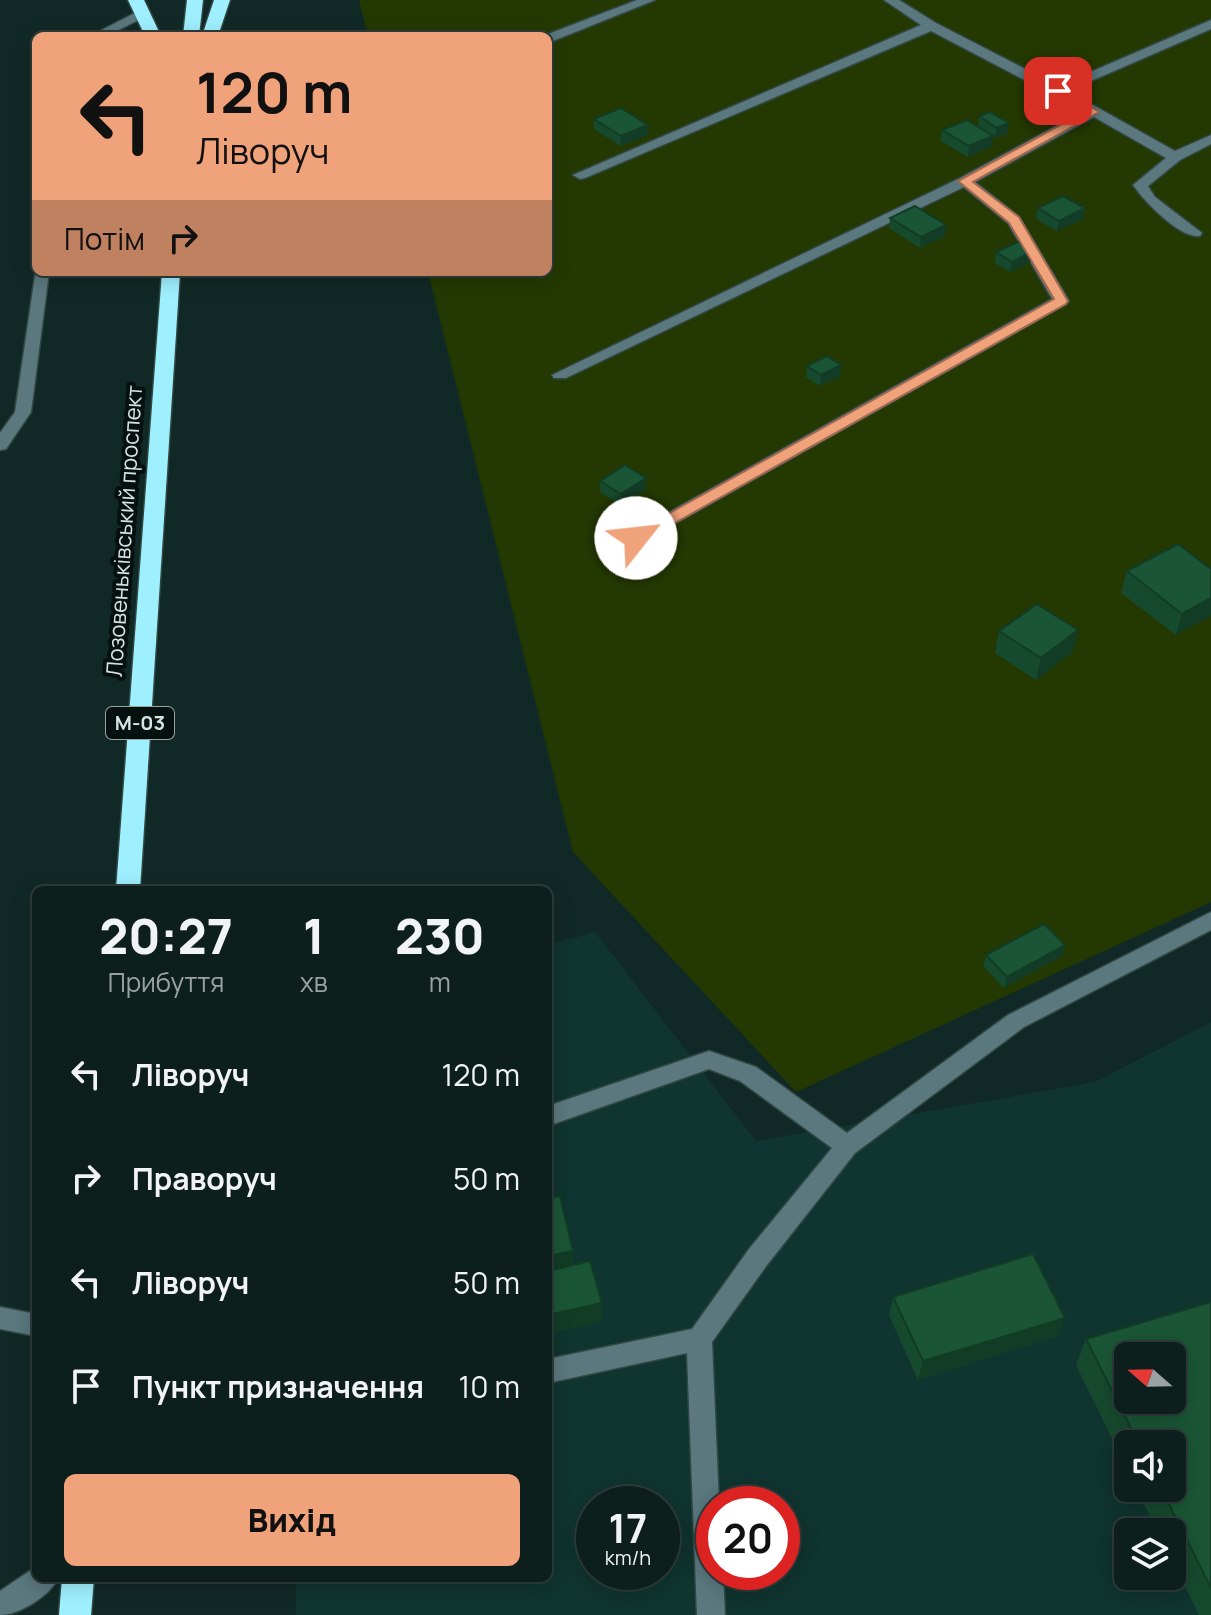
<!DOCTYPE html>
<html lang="uk">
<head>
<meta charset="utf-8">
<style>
	:root { --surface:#0d1f1c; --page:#162725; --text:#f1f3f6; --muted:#9aa2a3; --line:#2d3d3b; --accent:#f0a27a }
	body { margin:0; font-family:Manrope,sans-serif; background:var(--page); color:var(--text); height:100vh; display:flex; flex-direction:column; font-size:30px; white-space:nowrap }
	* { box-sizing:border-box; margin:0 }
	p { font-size:26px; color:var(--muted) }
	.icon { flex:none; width:44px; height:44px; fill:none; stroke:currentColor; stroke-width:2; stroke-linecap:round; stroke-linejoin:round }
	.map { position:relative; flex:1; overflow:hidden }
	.details { position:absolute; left:32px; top:886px; width:520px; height:696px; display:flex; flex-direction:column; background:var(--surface); border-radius:12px; box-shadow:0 4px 20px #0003,0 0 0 2px var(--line) }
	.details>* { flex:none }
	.top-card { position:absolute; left:32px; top:32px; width:520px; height:244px; border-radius:12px; box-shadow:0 4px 20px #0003,0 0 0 2px var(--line); background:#f0a27a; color:#111; overflow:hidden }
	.needle { width:52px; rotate:290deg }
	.fabs { position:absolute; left:1114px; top:1342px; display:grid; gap:16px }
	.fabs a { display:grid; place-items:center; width:72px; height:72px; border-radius:12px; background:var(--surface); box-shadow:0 4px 20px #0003,0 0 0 2px var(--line); font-size:40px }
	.speed { position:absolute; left:576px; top:1486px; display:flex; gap:16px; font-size:40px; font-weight:700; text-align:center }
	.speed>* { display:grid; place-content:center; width:104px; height:104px; border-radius:50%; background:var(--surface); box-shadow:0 4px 20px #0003,0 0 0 2px var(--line); line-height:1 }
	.speed small { font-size:20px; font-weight:400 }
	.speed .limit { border:12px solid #d22; background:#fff; color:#111 }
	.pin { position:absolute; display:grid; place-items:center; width:68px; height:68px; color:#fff; margin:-34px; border-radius:16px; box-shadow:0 4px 12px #0006 }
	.me { position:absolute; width:88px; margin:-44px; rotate:61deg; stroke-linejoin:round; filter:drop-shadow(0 0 6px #0008) }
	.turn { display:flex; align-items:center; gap:28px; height:168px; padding:0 32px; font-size:36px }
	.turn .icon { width:104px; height:104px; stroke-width:2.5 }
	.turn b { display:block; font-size:56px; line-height:68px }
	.then { display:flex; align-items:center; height:76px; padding:0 32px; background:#0003; gap:16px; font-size:30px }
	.eta { display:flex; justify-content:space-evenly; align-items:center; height:136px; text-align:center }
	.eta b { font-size:48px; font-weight:800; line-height:56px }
	.cta { display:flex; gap:16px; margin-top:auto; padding:16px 32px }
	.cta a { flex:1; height:92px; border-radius:12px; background:var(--accent); color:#111; font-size:32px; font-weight:800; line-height:92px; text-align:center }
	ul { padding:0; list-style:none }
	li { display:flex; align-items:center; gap:24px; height:104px; padding:0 32px }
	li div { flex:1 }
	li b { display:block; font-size:30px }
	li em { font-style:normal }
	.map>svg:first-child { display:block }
</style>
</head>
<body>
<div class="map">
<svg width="1211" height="1615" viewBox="0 0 1211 1615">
	<rect width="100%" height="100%" fill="#112926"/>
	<path fill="#10342f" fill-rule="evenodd" d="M595 932 756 1141 1095 1082 1211 1022V1615H296V1578H548V945ZM1128 1356H1172V1400H1128ZM1128 1444H1172V1488H1128ZM594 1504H662V1572H594ZM714 1504H782V1572H714ZM1128 1532H1172V1576H1128Z"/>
	<path fill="#243902" d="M359 0H1211V902L796 1092 573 852 428 272H548V36H368Z"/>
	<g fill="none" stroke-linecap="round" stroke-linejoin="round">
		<defs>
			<g id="minor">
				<path d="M637 0H655L553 41 548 42V36H543Z"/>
				<path d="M884 0H899L936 23 1058 86 1211 20V29L1068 91 1175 151 1211 135V144L1180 160 1148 186 1155 197 1202 233 1200 236C1180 239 1144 201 1133 185L1166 158 1094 117 975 182 1019 217 1069 301 1066 304 642 542H630L627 538 630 534 1052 299 1008 223 964 187 566 378H554L552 375 960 178 1084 111 931 31 585 178 580 179 573 175 921 25Z"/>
				<path d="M139 11 150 14 107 36H90Z"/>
				<path d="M36 269V272H49L31 412 6 449 0 450V433L15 412Z"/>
				<path d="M1211 912V930L1024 1027 855 1153 767 1265 712 1342 719 1504H714V1572H723L725 1615H697L687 1353 548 1383V1359L692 1329 749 1249 832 1148 740 1081 709 1069 548 1126V1106L709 1051 756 1067 847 1133 1008 1015Z"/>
				<path d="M0 1307 36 1314V1336L0 1329Z"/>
				<path d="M34 1568 36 1578H58C50 1596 19 1615 0 1615V1591Z"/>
			</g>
			<g id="highway">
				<path d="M128 0H144L161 36H145Z"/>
				<path d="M187 0H203L199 36H183Z"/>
				<path d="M214 0H230L218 36H202Z"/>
				<path d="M162 272H180L140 890H116Z"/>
				<path d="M62 1578H94L91 1615H59Z"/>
			</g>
		</defs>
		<use href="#minor" stroke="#314744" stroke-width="3"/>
		<use href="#highway" stroke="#314744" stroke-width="3"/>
		<use href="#minor" fill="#5a787e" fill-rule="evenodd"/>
		<use href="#highway" fill="#9ff0ff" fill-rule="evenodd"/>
	</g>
	<g fill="#164a2e">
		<path d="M979 116 1007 134 995 138 993 137 992 146 968 157 941 141 942 130 978 126Z"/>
		<path d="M594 119 648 135 621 146 594 129Z"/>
		<path d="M1038 208 1083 219 1057 231 1036 219Z"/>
		<path d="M890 218 945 236 920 248 889 228Z"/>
		<path d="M996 252 1033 261 1010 272 995 263Z"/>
		<path d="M807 366 840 376 820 386 806 377Z"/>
		<path d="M600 481 646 489 621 505 600 492Z"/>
		<path d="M1211 569 1176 635 1121 593 1127 571Z"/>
		<path d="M999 631 1073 651 1036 680 995 653Z"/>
		<path d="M1065 945 1062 956 1004 988 983 966 986 955Z"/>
		<path d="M893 1297 1058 1336 918 1380 889 1315Z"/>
		<path d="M1211 1302V1615H1199L1172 1560V1532H1158L1136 1488H1172V1444H1128V1471L1076 1365 1086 1339Z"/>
	</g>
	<g fill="#123c26">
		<path d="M1009 123 1007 134 995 138 997 128Z"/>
		<path d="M648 125V135L621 146V136Z"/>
		<path d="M993 136 992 146 968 157 969 146Z"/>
		<path d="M1085 208 1083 219 1057 231 1059 221Z"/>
		<path d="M946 225 945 236 920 248 921 237Z"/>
		<path d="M1035 250 1033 261 1010 272 1012 262Z"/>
		<path d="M841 365 840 376 820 386 821 375Z"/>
		<path d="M646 478V489L621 505V494Z"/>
		<path d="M1211 598V616L1176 635 1182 614Z"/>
		<path d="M1078 630 1073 651 1036 680 1041 658Z"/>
		<path d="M1065 945 1062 956 1004 988 1007 977Z"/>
		<path d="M573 1251 574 1270 548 1276V1256Z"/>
		<path d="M602 1303V1322L548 1334V1315Z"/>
		<path d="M1065 1318 1058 1336 918 1380 923 1361Z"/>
	</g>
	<g fill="#1a5636" stroke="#123c26" stroke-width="2" fill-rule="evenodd">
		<path d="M621 108 648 125 621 136 594 119Z"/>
		<path d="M990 112 1009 123 997 128 979 116Z"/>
		<path d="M967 120 993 136 969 146 942 130Z"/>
		<path d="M1063 196 1085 208 1059 221 1038 208Z"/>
		<path d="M915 206 946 225 921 237 890 218Z"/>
		<path d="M1020 241 1035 250 1012 262 996 252Z"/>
		<path d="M827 356 841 365 821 375 807 366Z"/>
		<path d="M625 465 646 478 621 494 600 481Z"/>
		<path d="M1178 544 1211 569V598L1182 614 1127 571Z"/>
		<path d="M1037 604 1078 630 1041 658 999 631Z"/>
		<path d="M1044 924 1065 945 1007 977 986 955Z"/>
		<path d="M560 1196 573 1251 548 1256V1198Z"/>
		<path d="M1033 1254 1065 1318 923 1361 893 1297Z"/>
		<path d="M590 1261 602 1303 548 1315V1271Z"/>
		<path d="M1211 1302V1588L1161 1488H1172V1444H1139L1086 1339ZM1128 1356H1172V1400H1128Z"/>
	</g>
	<path fill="#f0a27a" stroke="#9c694f" stroke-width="2" d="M1053 88H1062L1099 112 973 182 1019 217 1068 301 1066 304 641 542H630V535L1054 299 1009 223 958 181 1084 112 1053 93Z"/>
	<g text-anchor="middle" stroke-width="8" stroke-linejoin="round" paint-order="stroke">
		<rect fill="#06100e" stroke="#98a4a2" stroke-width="2" x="106" y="707" width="68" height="32" rx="6"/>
		<g font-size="20" font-weight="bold" fill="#d6e4e2">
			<text x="140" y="730">М-03</text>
		</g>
		<g font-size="22" fill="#d6e4e2" stroke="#06100e">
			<text transform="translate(124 531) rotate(-86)" y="8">Лозовеньківський проспект</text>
		</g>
	</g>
</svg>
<div class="fabs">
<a><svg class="needle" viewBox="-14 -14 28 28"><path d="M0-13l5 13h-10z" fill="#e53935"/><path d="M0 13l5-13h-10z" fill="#9aa2a3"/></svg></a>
<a><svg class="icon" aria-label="sound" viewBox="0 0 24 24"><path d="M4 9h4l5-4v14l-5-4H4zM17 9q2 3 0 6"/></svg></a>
<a><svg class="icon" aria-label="layers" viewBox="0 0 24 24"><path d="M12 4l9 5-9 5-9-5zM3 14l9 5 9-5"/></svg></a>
</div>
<div class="speed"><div>17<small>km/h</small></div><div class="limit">20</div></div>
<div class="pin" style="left:1058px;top:91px;background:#d93025"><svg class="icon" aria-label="arrive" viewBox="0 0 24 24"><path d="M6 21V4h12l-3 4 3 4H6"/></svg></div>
<svg class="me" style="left:636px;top:538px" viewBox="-20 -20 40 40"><circle r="19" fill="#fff"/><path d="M0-13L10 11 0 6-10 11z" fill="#f0a27a"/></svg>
<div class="top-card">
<div class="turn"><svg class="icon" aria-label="left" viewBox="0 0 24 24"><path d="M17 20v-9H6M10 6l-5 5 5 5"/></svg><div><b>120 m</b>Ліворуч</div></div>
<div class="then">Потім<svg class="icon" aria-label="right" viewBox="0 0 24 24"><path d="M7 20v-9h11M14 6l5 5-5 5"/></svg></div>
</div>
<section class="details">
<div class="eta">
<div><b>20:27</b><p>Прибуття</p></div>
<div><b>1</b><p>хв</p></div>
<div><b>230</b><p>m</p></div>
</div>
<ul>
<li><svg class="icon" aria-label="left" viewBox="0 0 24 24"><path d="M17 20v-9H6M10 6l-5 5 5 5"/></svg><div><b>Ліворуч</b></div><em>120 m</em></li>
<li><svg class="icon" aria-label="right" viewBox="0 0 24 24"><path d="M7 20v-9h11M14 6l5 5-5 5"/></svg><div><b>Праворуч</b></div><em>50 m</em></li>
<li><svg class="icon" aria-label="left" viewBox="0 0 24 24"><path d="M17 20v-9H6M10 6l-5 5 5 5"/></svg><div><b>Ліворуч</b></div><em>50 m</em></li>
<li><svg class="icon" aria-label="arrive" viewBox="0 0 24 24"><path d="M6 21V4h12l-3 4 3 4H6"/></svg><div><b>Пункт призначення</b></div><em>10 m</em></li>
</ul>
<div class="cta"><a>Вихід</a></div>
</section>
</div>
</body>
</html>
